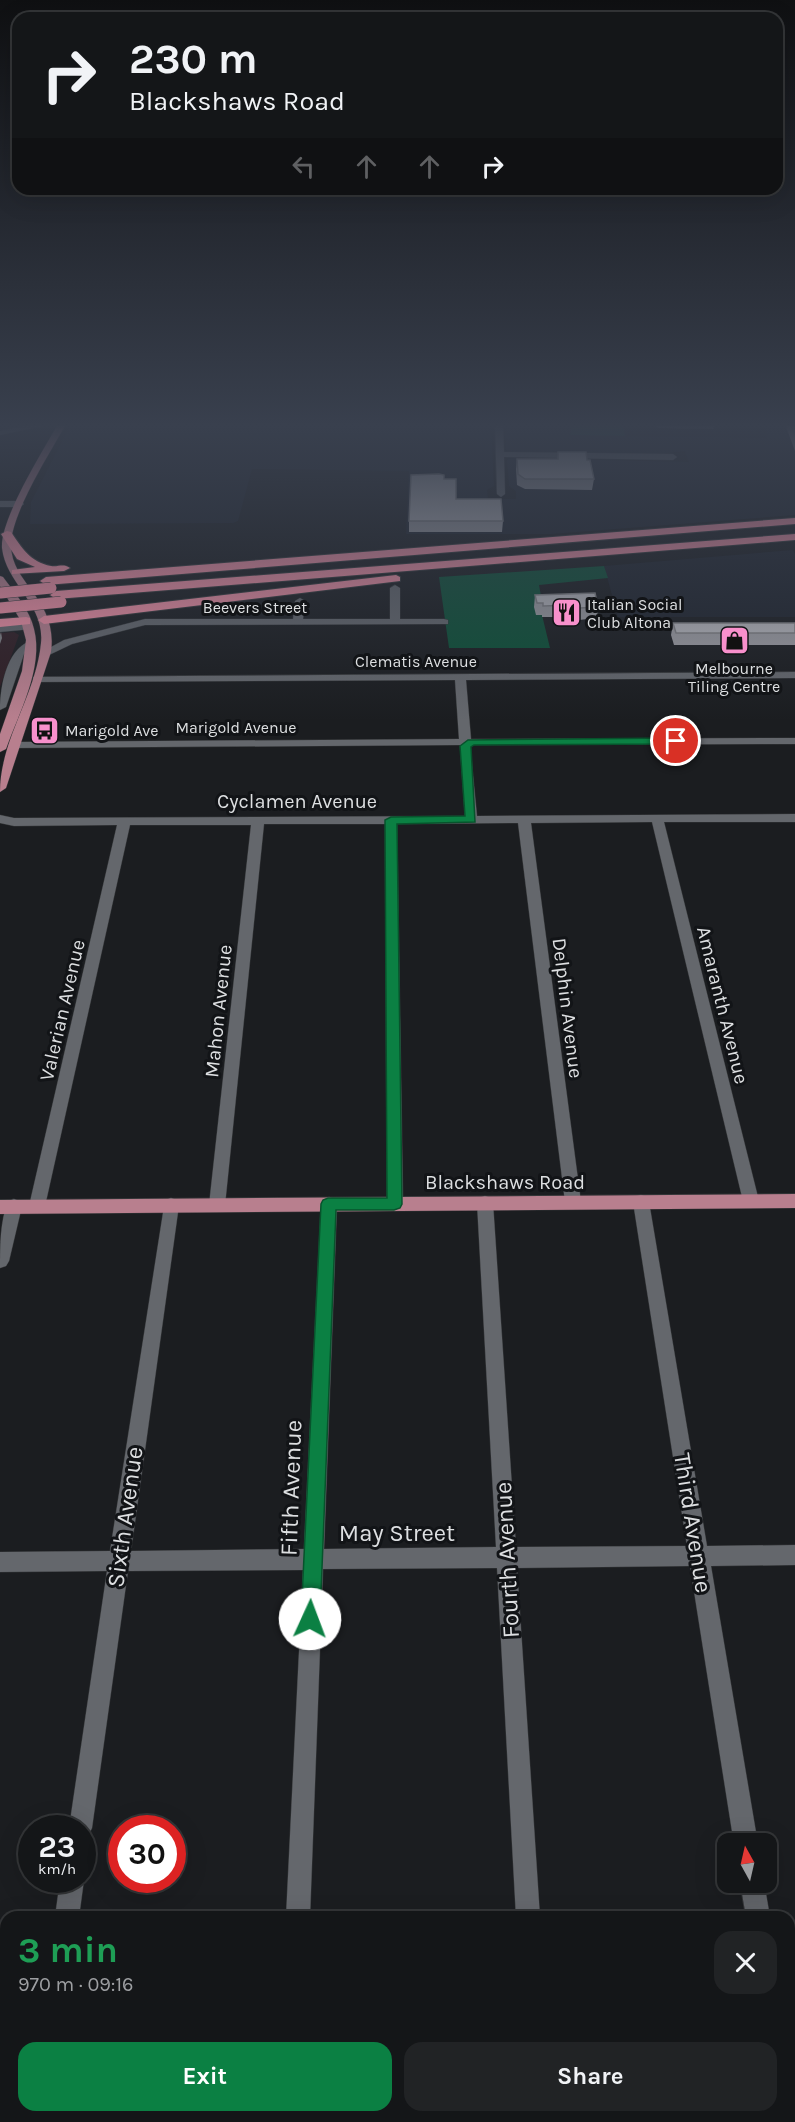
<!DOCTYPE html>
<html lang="en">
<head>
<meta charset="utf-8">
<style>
	:root { --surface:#141618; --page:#212325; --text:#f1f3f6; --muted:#9d9fa2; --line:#333537; --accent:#0b8043 }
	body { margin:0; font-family:Karla,sans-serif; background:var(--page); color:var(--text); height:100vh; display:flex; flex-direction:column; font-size:22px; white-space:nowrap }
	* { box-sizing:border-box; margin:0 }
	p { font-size:20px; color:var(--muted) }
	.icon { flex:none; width:33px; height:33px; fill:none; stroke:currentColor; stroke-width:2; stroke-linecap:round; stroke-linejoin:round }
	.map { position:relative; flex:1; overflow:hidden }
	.sheet { position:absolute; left:0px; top:1911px; width:795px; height:212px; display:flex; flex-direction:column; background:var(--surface); border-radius:18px 18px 0 0; box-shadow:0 6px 24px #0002,0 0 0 2px var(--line) }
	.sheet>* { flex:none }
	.hud { position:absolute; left:12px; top:12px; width:771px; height:183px; border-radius:18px; box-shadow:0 6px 24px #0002,0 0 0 2px var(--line); background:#141618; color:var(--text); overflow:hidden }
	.needle { width:39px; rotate:352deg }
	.tools { position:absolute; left:717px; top:1833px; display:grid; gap:12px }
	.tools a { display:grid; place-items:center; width:60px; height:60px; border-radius:12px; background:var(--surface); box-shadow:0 6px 24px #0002,0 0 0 2px var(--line); font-size:30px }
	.speed { position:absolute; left:18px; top:1815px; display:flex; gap:12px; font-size:30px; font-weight:700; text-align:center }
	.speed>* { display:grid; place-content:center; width:78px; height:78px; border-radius:50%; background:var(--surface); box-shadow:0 6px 24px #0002,0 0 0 2px var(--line); line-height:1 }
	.speed small { font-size:15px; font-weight:400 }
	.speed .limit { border:9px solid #d22; background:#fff; color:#111 }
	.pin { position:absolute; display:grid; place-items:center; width:51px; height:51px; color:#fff; margin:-26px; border:3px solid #fff; border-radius:50%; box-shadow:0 2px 6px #0007 }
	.me { position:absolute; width:66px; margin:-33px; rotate:2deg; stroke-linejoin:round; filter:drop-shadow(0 0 4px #0008) }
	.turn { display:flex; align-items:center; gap:21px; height:126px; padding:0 18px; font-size:27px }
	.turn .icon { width:78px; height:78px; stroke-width:2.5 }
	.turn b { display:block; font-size:42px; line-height:51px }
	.lanes { display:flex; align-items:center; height:57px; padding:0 18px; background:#0003; justify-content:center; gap:30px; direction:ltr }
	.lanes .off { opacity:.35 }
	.round { display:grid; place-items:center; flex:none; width:63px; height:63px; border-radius:18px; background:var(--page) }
	.summary { display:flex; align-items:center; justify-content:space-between; height:102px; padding:0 18px }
	h1 { font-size:36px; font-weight:700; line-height:45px; color:#1e9e55 }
	.primary-button { display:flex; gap:12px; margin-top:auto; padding:12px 18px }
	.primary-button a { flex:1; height:69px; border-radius:18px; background:var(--accent); color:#fff; font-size:24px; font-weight:700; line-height:69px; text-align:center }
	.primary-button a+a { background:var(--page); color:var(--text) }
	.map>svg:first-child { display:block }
</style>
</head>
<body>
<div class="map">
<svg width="795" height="2122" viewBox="0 0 795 2122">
	<rect width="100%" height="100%" fill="#1b1d20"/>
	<path fill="#301e24" d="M14 632 19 635 0 687V633Z"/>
	<g fill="#1f242d">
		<path d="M71 424H491L494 486 487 490 488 499H516V491L509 486 507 460 512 458 689 462 685 451 658 454 512 452 506 450 505 424H623L626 436 767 438 763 424H795V515L551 534H406L409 471 252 469 238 521 233 523 30 524 31 502Z"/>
		<path d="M793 550 795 554V617H618L604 566Z"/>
	</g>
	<g fill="#0d5037">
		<path d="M572 424H623L625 436 570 435Z"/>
		<path d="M604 566 608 578 539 585 543 607 536 615H542L550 648H449L439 577Z"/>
	</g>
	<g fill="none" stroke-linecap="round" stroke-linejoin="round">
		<defs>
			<g id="minor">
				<path d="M33 424H52L0 435V431Z"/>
				<path d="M495 424H503L504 452 673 454 677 457 673 460 504 457 505 494 501 497 497 494Z"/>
				<path d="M0 501H20L24 504 20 507H0Z"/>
				<path d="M395 585 400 588V619H444L448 620V624L145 625 72 644 49 655 45 656 40 653 64 640 145 619H293L295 601 300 598 305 601 303 619H390V588Z"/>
				<path d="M28 624 32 625V629L0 632V626Z"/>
				<path d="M30 641 35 644 24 654 6 707 0 710C0 688 6 650 30 641Z"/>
				<path d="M795 672V678L466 680 471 739 795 738V744L470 745 477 816 795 814V822H664L759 1201 757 1206 751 1208 745 1206 743 1201 652 822 531 823 581 1202 579 1207 573 1209 567 1207 565 1202 518 823 397 824 403 1204 401 1209 395 1211 389 1209 387 1204 385 824H264L225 1205 223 1210 217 1212 211 1210 209 1205 251 825H130L45 1206 43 1211 37 1213 31 1211 29 1206 117 825 14 826 0 823V815L14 818 465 816 460 745 14 748 8 745 14 742 459 739 455 680 37 682 33 681V677Z"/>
				<path d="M641 1195 647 1197 649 1202 707 1546 795 1545V1565L711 1566 758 1844H734L690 1566 517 1568 540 1917H516L497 1568 323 1569 310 1917H286L303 1570 128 1571 92 1828 88 1836 82 1839V1828H69L107 1571 0 1572V1552L110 1551 165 1200 171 1198 177 1200 179 1205 131 1551 304 1549 321 1204 323 1199 329 1197 335 1199 337 1204 324 1549 496 1547 477 1203 479 1198 485 1196 491 1198 493 1203 516 1547 687 1546 633 1202 635 1197Z"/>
				<path d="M14 1199 20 1201 22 1206 9 1261 6 1266 0 1268C0 1246 0 1222 8 1201Z"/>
				<path d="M82 1876 84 1880 79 1917H55L60 1880H82Z"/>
				<path d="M740 1882H764L770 1917H746Z"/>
				<path d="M789 2106H795V2122H605L607 2116H789Z"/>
				<path d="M25 2116H51L50 2122H24Z"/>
				<path d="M243 2116H287V2117L285 2122H241Z"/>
				<path d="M293 2116H340L342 2122H295Z"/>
				<rect x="527" y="2116" width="26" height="6"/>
			</g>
			<g id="major">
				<path d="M58 424H66C50 453 10 515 11 546 12 585 58 599 51 652L6 788 0 792C0 740 36 695 41 643 45 604 6 584 2 548 0 519 43 451 58 424Z"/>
				<path d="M0 576 3 577C14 592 30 610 34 629 44 667 19 713 6 749L0 752V734L22 671 26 640 21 621 0 586Z"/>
				<path d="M795 1194V1208L0 1214V1200Z"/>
			</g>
			<g id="highway">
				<path d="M795 518V524L46 585 40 581 46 577Z"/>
				<path d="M7 531 11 532C22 548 30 562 51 566 59 567 63 563 70 568L64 571 12 574V570L35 567 17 559 1 534Z"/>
				<path d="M795 534V540L56 599 50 595 56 591Z"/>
				<path d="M396 575 400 577V581L44 624 38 620 44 616Z"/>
				<path d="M26 617 30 618V624L0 627V619Z"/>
			</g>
		</defs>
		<use href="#minor" stroke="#353739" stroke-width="1"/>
		<use href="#major" stroke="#353739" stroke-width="1"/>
		<use href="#highway" stroke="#353739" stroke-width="2"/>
		<use href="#minor" fill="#64676c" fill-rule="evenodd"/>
		<use href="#major" fill="#b87f8e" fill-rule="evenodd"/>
		<use href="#highway" fill="#f08fa4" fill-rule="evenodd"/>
		<defs>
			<g id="highway-bridge">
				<path d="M0 593 51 588"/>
				<path d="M0 608 61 602"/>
			</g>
		</defs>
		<use href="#highway-bridge" stroke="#353739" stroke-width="12" stroke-linecap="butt"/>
		<use href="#highway-bridge" stroke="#f08fa4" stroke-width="11"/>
	</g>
	<g fill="#9e9ea3">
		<path d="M656 424H714V429L657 428Z"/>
		<path d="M785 424H795V451Z"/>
		<path d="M558 452 587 460 594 479 592 490 525 489 517 485 516 469 517 459H557Z"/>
		<path d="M444 479 456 499 503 521 502 532H409V521Z"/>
		<path d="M535 595 598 607 597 618 579 620 572 617H542V615H536L534 607Z"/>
		<path d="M673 623H795V645H674L671 635Z"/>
	</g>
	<path fill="#818184" d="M1 632 2 638 0 644V635Z"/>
	<g fill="#b8b8bd" stroke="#818184" stroke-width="1.5">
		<path d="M791 424H795V435Z"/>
		<path d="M558 452H586L587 460H590L594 479H525L518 474 517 459H558Z"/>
		<path d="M439 474 444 475V479H456V499H501L503 521H409L411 475Z"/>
		<path d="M595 593 598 607 580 608 573 605 543 606V603H537L535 595Z"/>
		<path d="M673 623H795V633H676Z"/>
	</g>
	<linearGradient id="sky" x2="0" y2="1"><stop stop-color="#0f1012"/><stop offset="0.59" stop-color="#39404e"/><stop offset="1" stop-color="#39404e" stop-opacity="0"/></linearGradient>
	<rect width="795" height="721" fill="url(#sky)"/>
	<path fill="#0b8043" stroke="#07532c" stroke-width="1.5" d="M676 738 679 739V744L474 745 471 747 475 822 397 824 402 1204 400 1208 394 1210H336L320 1619 317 1626 310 1629 304 1626 301 1619 321 1204 323 1200 328 1198H387L385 820 391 817 465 816 460 746 468 740Z"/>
	<defs>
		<symbol id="restaurant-square" viewBox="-11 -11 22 22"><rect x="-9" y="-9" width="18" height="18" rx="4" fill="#f890cc" stroke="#121417"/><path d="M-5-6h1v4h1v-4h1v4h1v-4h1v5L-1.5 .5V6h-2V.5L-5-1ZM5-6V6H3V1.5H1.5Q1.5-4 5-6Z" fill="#111"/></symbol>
		<symbol id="shop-square" viewBox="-11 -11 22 22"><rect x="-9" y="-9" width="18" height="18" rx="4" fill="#f890cc" stroke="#121417"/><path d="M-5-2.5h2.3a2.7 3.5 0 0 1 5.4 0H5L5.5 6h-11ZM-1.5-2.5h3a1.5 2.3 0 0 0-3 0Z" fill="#111"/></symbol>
		<symbol id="bus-square" viewBox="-11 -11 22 22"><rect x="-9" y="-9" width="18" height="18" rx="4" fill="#f890cc" stroke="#121417"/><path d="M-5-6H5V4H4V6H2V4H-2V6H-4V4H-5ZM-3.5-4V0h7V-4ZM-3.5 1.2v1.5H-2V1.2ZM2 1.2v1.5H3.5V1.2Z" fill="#111"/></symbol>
	</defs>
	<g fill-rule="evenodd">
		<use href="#restaurant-square" x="550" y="596" width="33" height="33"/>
		<use href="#shop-square" x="718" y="624" width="33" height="33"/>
		<use href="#bus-square" x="28" y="714" width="33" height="33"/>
	</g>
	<g text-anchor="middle" stroke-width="6" stroke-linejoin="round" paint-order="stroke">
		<g font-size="16" fill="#dddfe1" stroke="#121417" text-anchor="start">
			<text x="587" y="610">Italian Social<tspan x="587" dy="18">Club Altona</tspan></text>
			<text x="734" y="674" text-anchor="middle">Melbourne<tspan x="734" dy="18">Tiling Centre</tspan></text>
			<text x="65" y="736">Marigold Ave</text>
		</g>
		<g font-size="16" fill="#dddfe1" stroke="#121417">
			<text x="255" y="613">Beevers Street</text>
			<text x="416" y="667">Clematis Avenue</text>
			<text x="236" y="733">Marigold Avenue</text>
		</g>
		<g font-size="20" fill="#dddfe1" stroke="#121417">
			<text x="297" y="808">Cyclamen Avenue</text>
			<text transform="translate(723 1005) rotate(76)" y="7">Amaranth Avenue</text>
			<text transform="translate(568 1008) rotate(83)" y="7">Delphin Avenue</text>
			<text transform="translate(62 1010) rotate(-77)" y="7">Valerian Avenue</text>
			<text transform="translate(218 1011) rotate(-84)" y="7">Mahon Avenue</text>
			<text x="505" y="1189">Blackshaws Road</text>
		</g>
		<g font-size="24" fill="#dddfe1" stroke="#121417">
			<text transform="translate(291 1488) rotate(-88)" y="8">Fifth Avenue</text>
			<text transform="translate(125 1517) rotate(-82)" y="8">Sixth Avenue</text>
			<text transform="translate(693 1523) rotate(81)" y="8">Third Avenue</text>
			<text x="397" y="1541">May Street</text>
			<text transform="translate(507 1560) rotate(-93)" y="8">Fourth Avenue</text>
		</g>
	</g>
</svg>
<div class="tools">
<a><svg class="needle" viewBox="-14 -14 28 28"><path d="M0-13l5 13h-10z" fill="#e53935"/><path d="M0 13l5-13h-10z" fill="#9d9fa2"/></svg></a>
</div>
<div class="speed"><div>23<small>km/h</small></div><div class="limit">30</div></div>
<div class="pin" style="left:676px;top:741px;background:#d93025"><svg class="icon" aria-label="arrive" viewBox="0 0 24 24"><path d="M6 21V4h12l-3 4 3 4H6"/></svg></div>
<svg class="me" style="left:310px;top:1619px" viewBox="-20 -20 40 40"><circle r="19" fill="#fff"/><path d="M0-13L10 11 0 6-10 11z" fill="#0b8043"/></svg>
<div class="hud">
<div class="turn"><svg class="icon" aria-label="right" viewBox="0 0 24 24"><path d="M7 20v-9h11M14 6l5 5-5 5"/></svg><div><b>230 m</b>Blackshaws Road</div></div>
<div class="lanes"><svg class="icon off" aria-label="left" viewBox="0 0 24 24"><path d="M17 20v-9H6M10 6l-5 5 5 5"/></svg><svg class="icon off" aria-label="ahead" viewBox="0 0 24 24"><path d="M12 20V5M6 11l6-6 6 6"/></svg><svg class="icon off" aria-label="ahead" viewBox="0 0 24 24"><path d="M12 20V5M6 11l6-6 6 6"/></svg><svg class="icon" aria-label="right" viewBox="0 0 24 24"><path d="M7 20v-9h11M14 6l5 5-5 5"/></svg></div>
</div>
<section class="sheet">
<div class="summary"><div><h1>3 min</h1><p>970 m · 09:16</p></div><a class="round"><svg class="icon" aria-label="close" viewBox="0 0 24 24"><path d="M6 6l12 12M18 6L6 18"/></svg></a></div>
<div class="primary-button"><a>Exit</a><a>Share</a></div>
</section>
</div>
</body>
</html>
